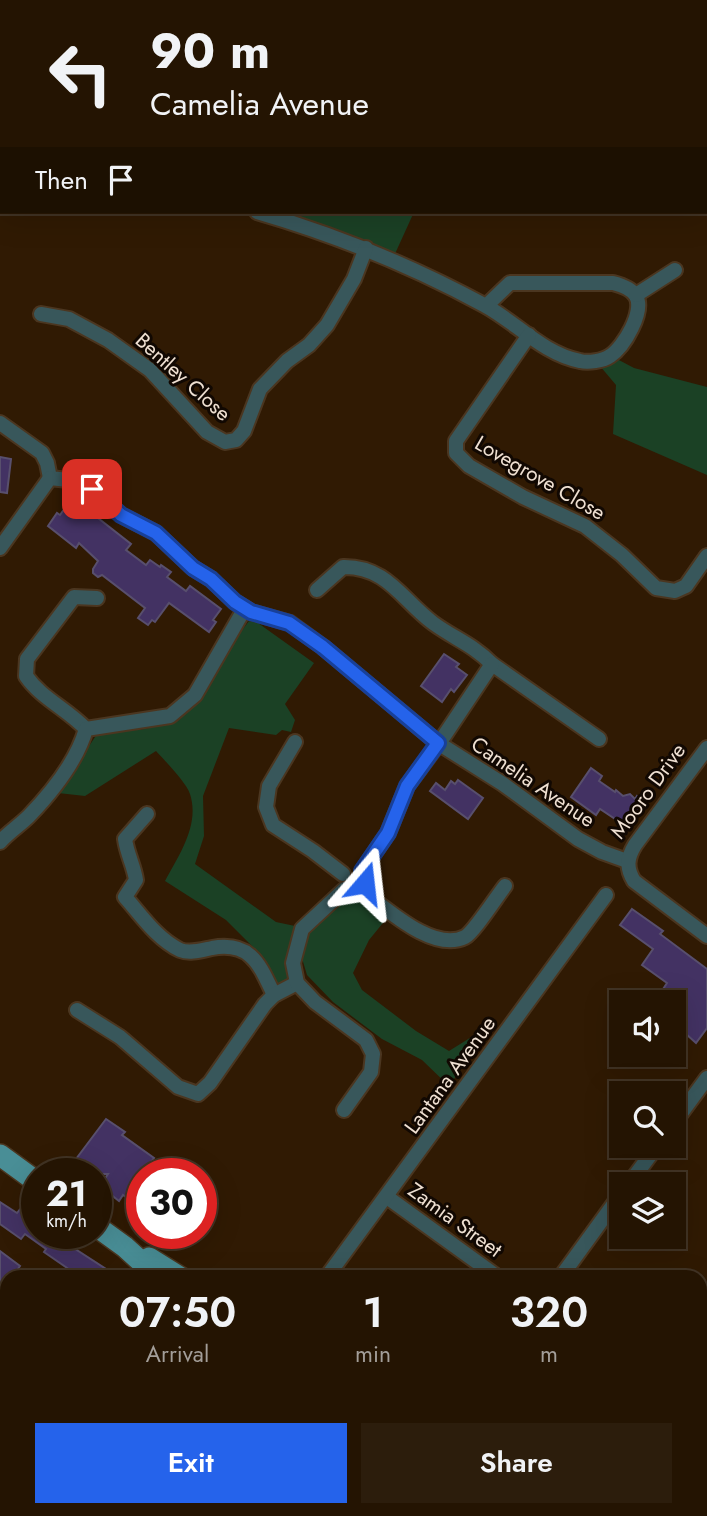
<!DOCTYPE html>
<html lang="en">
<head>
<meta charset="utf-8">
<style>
	:root { --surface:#241402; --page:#2c1d0c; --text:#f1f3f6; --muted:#a39e99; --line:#413324; --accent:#2563eb }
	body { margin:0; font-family:Jost,sans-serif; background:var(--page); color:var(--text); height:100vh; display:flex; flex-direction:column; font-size:26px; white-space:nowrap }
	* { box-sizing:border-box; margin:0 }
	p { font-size:23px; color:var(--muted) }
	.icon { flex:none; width:38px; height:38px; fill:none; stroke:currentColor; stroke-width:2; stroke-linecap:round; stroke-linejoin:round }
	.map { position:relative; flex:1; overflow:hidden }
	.sheet { position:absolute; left:0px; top:1270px; width:707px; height:247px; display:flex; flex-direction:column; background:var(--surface); border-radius:21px 21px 0 0; box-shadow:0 7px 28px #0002,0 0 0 2px var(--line) }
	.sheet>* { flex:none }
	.hud { position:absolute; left:0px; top:0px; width:707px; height:214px; box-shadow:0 7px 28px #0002,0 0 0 2px var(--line); background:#241402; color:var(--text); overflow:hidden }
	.fabs { position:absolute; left:609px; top:990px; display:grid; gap:14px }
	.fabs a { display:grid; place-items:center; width:77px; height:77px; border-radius:0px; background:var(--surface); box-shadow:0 7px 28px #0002,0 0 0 2px var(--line); font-size:35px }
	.speed { position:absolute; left:21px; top:1158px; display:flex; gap:14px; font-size:35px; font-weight:700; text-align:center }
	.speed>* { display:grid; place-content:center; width:91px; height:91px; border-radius:50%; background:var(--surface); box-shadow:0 7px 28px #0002,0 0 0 2px var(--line); line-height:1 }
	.speed small { font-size:18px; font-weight:400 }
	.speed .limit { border:10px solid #d22; background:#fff; color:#111 }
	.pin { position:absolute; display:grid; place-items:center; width:60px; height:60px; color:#fff; margin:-30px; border-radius:14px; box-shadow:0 4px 10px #0006 }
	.me { position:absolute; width:77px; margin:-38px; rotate:17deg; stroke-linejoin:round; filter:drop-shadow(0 0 5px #0008) }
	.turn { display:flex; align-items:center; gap:24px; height:147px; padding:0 35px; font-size:32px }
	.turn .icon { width:91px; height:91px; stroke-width:2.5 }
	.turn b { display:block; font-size:49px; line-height:60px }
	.then { display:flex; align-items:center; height:66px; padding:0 35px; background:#0003; gap:14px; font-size:26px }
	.eta { display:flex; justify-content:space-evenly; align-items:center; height:119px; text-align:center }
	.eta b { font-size:42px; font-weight:600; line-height:49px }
	.primary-button { display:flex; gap:14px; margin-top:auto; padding:14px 35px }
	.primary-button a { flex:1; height:80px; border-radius:0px; background:var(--accent); color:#fff; font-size:28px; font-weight:600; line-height:80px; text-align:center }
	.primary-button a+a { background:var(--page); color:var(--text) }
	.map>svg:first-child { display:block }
</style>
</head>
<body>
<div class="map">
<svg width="707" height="1516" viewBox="0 0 707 1516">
	<rect width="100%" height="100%" fill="#301a03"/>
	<g fill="#1b4125">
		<path d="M288 212H414L394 256Z"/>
		<path d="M617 359 634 368 707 387V475L613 434 616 385 600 366Z"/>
		<path d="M249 621 258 623 314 663 285 704 295 720 291 732 282 730 276 735 229 728 203 796 204 836 195 864 276 922 295 926 288 958 292 980 277 988 264 958 226 920 165 881C179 855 200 825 190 794 186 782 165 761 156 751L85 796 58 793 97 734 145 729 179 720 198 701 231 645Z"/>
		<path d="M340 893 361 896 387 918 369 940 353 973 362 990 416 1031 449 1051 473 1036 481 1041 449 1086 422 1060 382 1039 333 1002 307 975 301 955 306 931Z"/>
	</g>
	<g fill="#433263" stroke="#584f6d" stroke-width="2">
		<path d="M0 457 11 459 7 493 0 492Z"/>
		<path d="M75 500 131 544 126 550 146 565 150 560 160 567 161 565 171 572 167 577 186 591 190 586 221 609 213 620 216 622 209 632 169 603 155 622 152 620 148 625 138 618 145 608 102 575 98 577 93 573V569L98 561 79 543 76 548 48 526 57 513 60 515 70 501Z"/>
		<path d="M444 654 459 664 456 667 467 675 454 692 451 689 442 702 421 686Z"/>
		<path d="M591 768 602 776 599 781 615 792 616 790 623 796 630 794 635 799 637 796 645 802 627 827 600 809 596 815 571 797Z"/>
		<path d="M458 780 483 798 468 819 430 791 436 783 445 790 451 781 455 784Z"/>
		<path d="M632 909 663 931 660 934 707 969V1028L696 1043 674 1023V1003H654L667 983 642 965 653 949 620 925Z"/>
		<path d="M106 1119 125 1132 122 1135 154 1158 142 1174V1209L123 1195 119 1201 100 1186 108 1174H70L73 1169 70 1167Z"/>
		<path d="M0 1202 17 1213 21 1208 33 1216 30 1220 37 1225V1234H52L120 1278H64L70 1270 44 1252 46 1249 25 1234 21 1239 0 1224Z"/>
		<path d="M0 1251 20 1266 12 1278H7V1284L0 1294Z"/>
	</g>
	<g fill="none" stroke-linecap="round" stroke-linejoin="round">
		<defs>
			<g id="street">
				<path d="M192 2 193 0"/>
				<path d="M705 111 707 112"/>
				<path d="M0 163 2 162"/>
				<path d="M257 212C336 235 412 266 484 305 516 322 543 354 580 361 588 363 603 361 610 356 624 347 645 311 636 296 631 288 621 285 613 283H510L486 306"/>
				<path d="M636 295 675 270"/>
				<path d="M41 314 69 319 108 340 150 370 207 432 225 442 236 440 244 431 260 389 287 361 309 345 327 325 354 279 366 248"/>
				<path d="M529 335 456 441V453L469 466 523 497 585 526 622 555 656 588 675 591 686 586 707 556"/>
				<path d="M0 423 42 453 47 463 50 478 68 480 92 489 121 515 156 533 193 568 211 579 235 602 251 612 290 623 323 647 438 743 503 784 578 839 602 852 627 861"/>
				<path d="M0 548 50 478"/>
				<path d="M317 590 343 567C387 566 402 600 433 623 455 639 472 644 492 664L599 739"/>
				<path d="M86 729C67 709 41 698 26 676L27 659 74 597 97 598"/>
				<path d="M295 742 269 786 266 807 273 825 313 851 343 874"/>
				<path d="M707 748 635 845C627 858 626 868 634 881L707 936"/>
				<path d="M147 814 125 839C127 854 134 866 136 880L125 897C141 915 157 939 180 950 190 954 202 950 212 948 252 941 260 966 274 995"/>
				<path d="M0 842C9 832 20 825 29 816 52 792 77 761 86 729L170 716 195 695 245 608"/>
				<path d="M362 871 388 833 407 786 444 736 492 664"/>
				<path d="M361 890C386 908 433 953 465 937 474 932 497 896 505 886"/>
				<path d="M77 1010 120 1037 178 1087 198 1094 210 1083 265 1004 274 995 297 983"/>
				<path d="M344 1110 371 1072 373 1054 366 1040 315 1002 297 983 293 963 302 929 345 889"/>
				<path d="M674 1123 707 1078"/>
				<path d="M628 1185 657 1146"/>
				<path d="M387 1197 499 1278"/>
				<path d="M326 1278 606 895"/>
				<path d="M560 1278 621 1194"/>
				<path d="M0 1332 7 1337"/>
				<path d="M700 1408 707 1399"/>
				<path d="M700 1422 707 1428"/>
				<path d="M147 1510 155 1516"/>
			</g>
			<g id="secondary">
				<path d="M383 0 387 2"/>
				<path d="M705 2 706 0"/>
			</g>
			<g id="primary">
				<path d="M0 1155 37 1182"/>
				<path d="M96 1226 125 1247 159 1278"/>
				<path d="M149 1258 181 1278"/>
				<path d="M501 1510 509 1516"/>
				<path d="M57 1516 61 1510"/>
			</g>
		</defs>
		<use href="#street" stroke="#4b3620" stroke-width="18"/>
		<use href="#secondary" stroke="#4b3620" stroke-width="23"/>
		<use href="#primary" stroke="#4b3620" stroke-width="24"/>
		<use href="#street" stroke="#38575b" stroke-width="14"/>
		<use href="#secondary" stroke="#42767c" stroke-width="19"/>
		<use href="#primary" stroke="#498e96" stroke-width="21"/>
	</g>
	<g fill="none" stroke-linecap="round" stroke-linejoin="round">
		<defs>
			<path id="route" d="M92 489 121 515 156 533 193 568 211 579 235 602 251 612 289 623 323 647 438 743 407 786 388 833 362 871 365 883"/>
		</defs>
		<use href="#route" stroke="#184099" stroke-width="18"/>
		<use href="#route" stroke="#2563eb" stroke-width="12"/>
	</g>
	<g text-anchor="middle" stroke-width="6" stroke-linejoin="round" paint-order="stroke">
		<g font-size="21" fill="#efe0d2" stroke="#110802">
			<text transform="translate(183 377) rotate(42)" y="7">Bentley Close</text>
			<text transform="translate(540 478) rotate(30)" y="7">Lovegrove Close</text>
			<text transform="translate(533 782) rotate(34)" y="7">Camelia Avenue</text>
			<text transform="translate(648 791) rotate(-54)" y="7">Mooro Drive</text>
			<text transform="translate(450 1075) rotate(-54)" y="7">Lantana Avenue</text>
			<text transform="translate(455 1220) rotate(36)" y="7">Zamia Street</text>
		</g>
	</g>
</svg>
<div class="fabs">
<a><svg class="icon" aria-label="sound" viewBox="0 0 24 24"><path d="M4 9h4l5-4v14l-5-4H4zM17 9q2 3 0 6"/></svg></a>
<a><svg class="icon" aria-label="search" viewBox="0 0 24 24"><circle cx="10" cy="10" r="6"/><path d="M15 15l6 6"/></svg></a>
<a><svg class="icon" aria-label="layers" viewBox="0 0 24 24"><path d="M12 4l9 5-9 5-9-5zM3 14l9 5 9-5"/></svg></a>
</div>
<div class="speed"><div>21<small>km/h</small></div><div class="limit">30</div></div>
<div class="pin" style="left:92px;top:489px;background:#d93025"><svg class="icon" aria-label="arrive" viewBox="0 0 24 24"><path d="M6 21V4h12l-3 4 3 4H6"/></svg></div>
<svg class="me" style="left:365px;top:883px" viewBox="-20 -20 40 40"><path d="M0-17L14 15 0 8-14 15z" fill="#2563eb" stroke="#fff" stroke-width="4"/></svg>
<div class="hud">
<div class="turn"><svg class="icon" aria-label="left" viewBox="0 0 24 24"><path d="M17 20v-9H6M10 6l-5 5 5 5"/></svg><div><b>90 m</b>Camelia Avenue</div></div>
<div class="then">Then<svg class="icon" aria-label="arrive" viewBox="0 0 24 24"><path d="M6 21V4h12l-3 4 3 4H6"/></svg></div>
</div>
<section class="sheet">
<div class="eta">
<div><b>07:50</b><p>Arrival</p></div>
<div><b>1</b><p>min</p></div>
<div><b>320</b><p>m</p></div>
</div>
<div class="primary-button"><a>Exit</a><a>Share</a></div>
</section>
</div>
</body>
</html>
